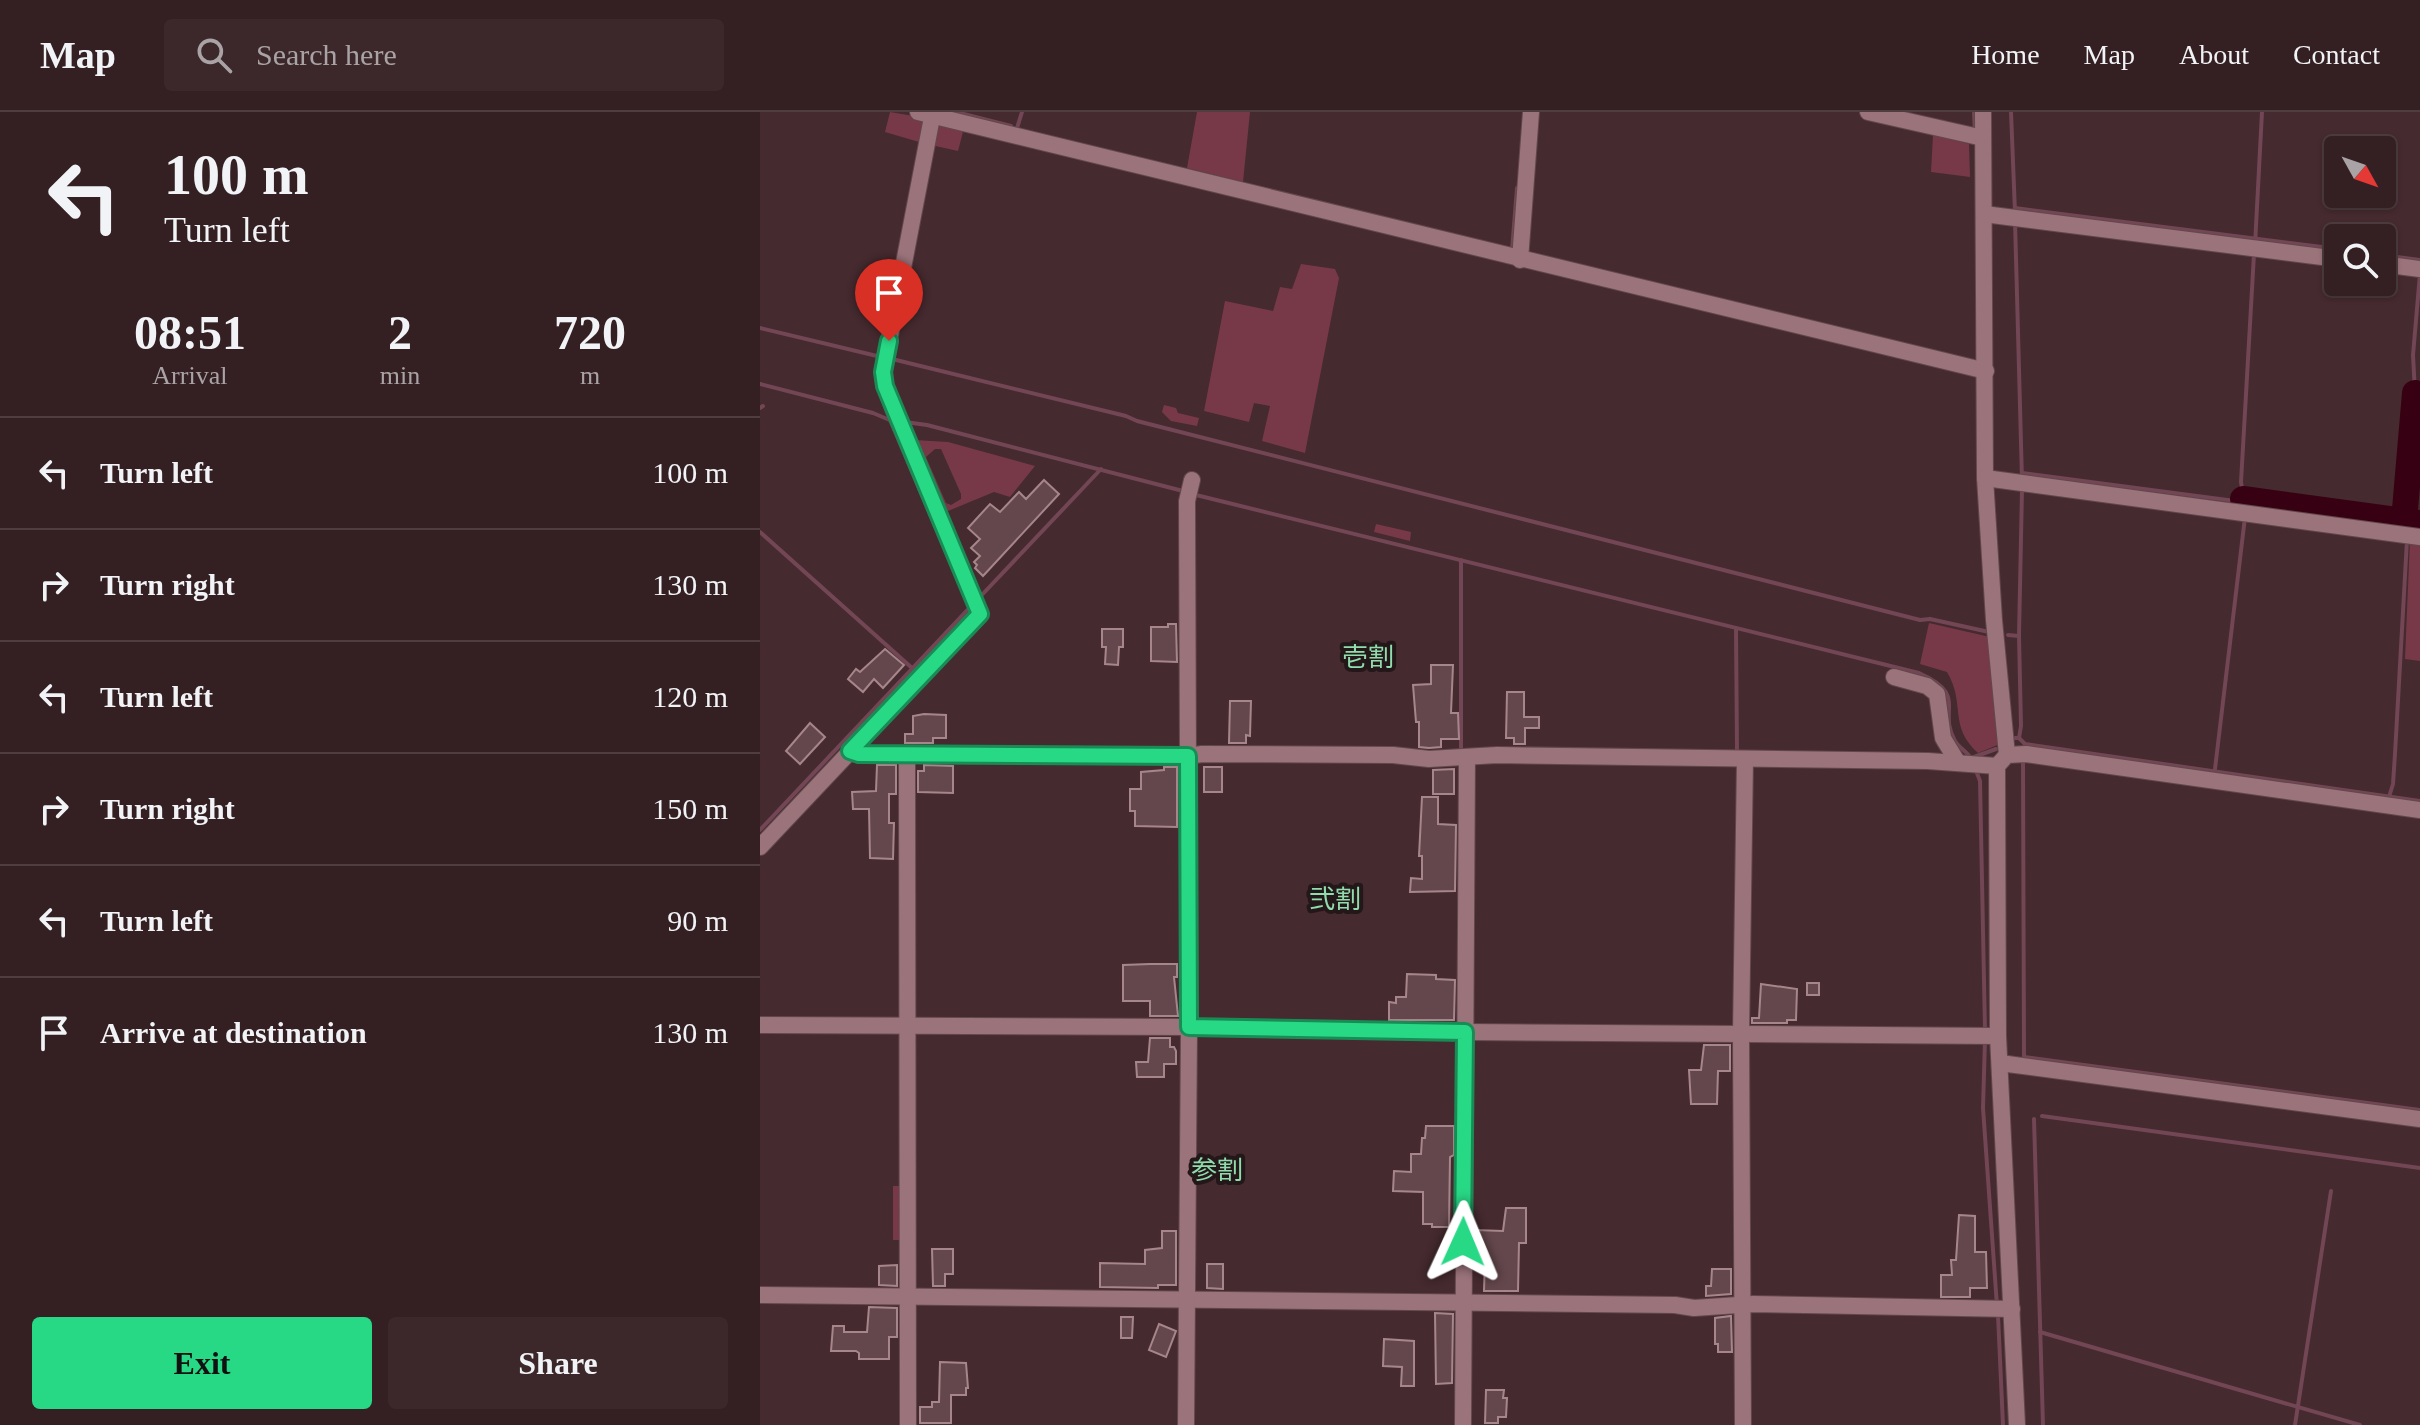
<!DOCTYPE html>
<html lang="en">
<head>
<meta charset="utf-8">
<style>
	:root { --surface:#342023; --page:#3c282b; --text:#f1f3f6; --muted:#a9a3a6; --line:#4e3e41; --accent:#27d885 }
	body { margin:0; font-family:"Times New Roman","Noto Sans JP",serif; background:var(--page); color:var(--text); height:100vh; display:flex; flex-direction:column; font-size:30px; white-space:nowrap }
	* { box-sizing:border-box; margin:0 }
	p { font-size:26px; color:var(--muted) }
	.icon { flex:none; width:44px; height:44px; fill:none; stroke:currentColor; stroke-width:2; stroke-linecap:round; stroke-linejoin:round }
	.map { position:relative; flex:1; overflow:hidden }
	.sheet { display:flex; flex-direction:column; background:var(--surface); width:760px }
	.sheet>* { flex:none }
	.hud { background:#342023; color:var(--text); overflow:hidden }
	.needle { width:52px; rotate:130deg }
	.tools { position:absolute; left:1564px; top:24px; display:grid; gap:16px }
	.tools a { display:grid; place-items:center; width:72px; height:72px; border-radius:8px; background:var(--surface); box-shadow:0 2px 6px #0004,0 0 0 2px var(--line); font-size:40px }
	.pin { position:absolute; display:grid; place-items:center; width:68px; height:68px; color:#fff; margin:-82px -34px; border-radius:50% 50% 50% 0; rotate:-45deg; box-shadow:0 0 8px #0007 }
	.pin .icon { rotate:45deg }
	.me { position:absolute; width:88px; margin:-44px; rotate:1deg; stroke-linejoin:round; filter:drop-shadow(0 0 6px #0008) }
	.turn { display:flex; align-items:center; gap:28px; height:168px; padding:0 32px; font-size:36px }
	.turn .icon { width:104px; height:104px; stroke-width:2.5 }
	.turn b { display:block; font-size:56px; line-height:68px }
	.eta { display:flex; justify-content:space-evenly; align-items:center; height:136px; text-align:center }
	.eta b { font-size:48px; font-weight:700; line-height:56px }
	.primary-button { display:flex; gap:16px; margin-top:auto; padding:16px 32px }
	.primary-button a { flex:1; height:92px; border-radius:8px; background:var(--accent); color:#111; font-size:32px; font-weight:700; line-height:92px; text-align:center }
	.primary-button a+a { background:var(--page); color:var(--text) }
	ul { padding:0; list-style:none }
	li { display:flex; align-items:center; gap:24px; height:112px; padding:0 32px; border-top:2px solid var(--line) }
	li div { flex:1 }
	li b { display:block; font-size:30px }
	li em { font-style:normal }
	header { display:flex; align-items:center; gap:48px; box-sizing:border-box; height:112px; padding:0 40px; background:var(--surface); border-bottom:2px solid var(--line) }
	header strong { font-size:38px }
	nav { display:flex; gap:44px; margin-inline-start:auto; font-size:28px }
	.search { width:560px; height:72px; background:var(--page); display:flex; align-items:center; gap:20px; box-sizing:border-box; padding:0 28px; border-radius:8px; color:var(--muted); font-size:30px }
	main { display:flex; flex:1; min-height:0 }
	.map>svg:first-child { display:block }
</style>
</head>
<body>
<header>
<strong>Map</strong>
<div class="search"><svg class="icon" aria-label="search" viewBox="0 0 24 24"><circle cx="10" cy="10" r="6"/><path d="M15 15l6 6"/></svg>Search here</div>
<nav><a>Home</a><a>Map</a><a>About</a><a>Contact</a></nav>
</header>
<main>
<section class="sheet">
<div class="hud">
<div class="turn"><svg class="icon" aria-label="left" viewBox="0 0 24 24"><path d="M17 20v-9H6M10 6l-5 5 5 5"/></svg><div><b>100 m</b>Turn left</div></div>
</div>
<div class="eta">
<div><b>08:51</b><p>Arrival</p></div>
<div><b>2</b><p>min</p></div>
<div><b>720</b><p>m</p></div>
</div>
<ul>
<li><svg class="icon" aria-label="left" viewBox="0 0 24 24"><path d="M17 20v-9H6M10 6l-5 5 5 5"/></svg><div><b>Turn left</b></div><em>100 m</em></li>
<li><svg class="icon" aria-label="right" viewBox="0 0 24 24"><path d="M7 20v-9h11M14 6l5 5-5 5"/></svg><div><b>Turn right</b></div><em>130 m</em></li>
<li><svg class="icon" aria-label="left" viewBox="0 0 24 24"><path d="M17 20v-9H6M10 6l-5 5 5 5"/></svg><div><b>Turn left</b></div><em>120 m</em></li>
<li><svg class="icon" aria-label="right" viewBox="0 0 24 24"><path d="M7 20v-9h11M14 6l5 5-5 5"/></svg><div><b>Turn right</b></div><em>150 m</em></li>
<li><svg class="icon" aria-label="left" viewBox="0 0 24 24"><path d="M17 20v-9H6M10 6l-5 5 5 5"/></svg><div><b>Turn left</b></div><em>90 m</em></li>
<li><svg class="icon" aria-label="arrive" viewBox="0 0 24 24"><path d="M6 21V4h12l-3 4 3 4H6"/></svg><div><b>Arrive at destination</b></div><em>130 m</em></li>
</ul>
<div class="primary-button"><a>Exit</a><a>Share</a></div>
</section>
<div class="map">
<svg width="1660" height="1313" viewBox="0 0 1660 1313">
	<rect width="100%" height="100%" fill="#452a2f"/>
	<g fill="#773948" fill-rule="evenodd">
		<path d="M130 0 165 6 159 30 125 20Z"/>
		<path d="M437 0H490L483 70 427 56Z"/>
		<path d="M177 9 204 16 198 39 171 33Z"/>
		<path d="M1173 23 1209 32 1210 65 1171 60Z"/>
		<path d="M541 152 575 157 579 166 545 341 502 329 510 294 494 291 489 310 444 299 465 189 513 199 520 175 532 177Z"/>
		<path d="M404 293 416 296 418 301 439 306 437 314 411 309 402 300Z"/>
		<path d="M155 328 188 330 275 354 250 385 234 380 188 399 183 396ZM175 337H181L201 382V387L191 393 186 391 166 345Z"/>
		<path d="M616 412 651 420 650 429 614 420Z"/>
		<path d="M1650 427 1660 428V549L1645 547Z"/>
		<path d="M1169 511 1230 525 1240 632 1218 641C1188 614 1206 592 1187 560L1160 552Z"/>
		<rect x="133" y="1074" width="8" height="54"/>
	</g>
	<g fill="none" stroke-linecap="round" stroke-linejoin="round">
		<g stroke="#724654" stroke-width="4">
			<path d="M196 0 251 14"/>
			<path d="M1214 0 1215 21"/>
			<path d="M1251 0 1255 100"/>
			<path d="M257 16 262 0"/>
			<path d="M1255 96 1578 137"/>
			<path d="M1255 109 1262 368"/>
			<path d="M1495 133 1502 0"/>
			<path d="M752 138 757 76"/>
			<path d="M1622 143 1660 148"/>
			<path d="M0 216 117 244"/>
			<path d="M132 247 366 304 377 309 1160 508 1170 507 1229 520"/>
			<path d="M0 272 113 301 132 309"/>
			<path d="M1655 281 1653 243 1660 162"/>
			<path d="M0 296 3 294"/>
			<path d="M145 310 167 313 423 379"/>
			<path d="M1262 361 1475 389 1483 387"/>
			<path d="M432 382 1159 561C1209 583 1177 598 1195 629 1200 637 1208 640 1212 648"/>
			<path d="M1485 396 1481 370 1494 142"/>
			<path d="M0 420 152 556"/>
			<path d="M701 448V638"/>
			<path d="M219 486 341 357"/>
			<path d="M976 516 977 640"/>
			<path d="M1248 523 1259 524"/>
			<path d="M1255 626H1259L1261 614 1259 524 1262 377"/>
			<path d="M1259 626 1265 632 1660 689"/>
			<path d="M1214 645 1236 637"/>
			<path d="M1263 646 1264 945 1660 998"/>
			<path d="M1215 656 1220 669 1225 918"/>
			<path d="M1455 657 1485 405"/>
			<path d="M1629 685 1633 672 1635 642 1647 428"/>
			<path d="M0 718 213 492"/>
			<path d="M1225 927 1223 996 1237 1194"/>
			<path d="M1282 1004 1660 1056"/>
			<path d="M1274 1007 1283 1313"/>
			<path d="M1238 1203 1243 1313"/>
			<path d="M1280 1220 1600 1313"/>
			<path d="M1535 1313 1571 1079"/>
		</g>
		<g stroke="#380013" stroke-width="26">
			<path d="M1483 387 1660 411"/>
			<path d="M1644 409 1655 281"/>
		</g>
	</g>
	<g fill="#64474c" stroke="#a6868b" stroke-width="2">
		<path d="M284 368 299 382 223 464 215 456 217 453 214 450 220 444 211 436 220 427 208 416 230 392 240 400 259 380 266 387Z"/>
		<path d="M408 512H416L417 550 391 549V515H408Z"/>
		<path d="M342 517H363V535H359L358 553 345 552 346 535H342Z"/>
		<path d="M125 537 144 553 123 576 114 567 103 580 88 567 96 557 100 560Z"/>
		<path d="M671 553H693L691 601H698L699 627H681V635L669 636 659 635V610H656L653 573 671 572Z"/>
		<path d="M747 580H764V605H779V616H765V632H754V626H746Z"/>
		<path d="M470 589H491L490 624 486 623V631H469Z"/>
		<path d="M164 602 186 603V626H173V631H145V622H153V604Z"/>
		<path d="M50 611 65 625 40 652 26 639Z"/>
		<path d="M117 653H136V682H129V711H134L133 747 110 746 109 697H93L92 680 116 679Z"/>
		<path d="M164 653 193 654V681L158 680V659H164Z"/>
		<path d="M404 655H417V715L375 714V699H370V677H381V660L404 658Z"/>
		<rect x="444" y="655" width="18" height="25"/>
		<path d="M694 657V682H673V658Z"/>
		<path d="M662 685H678V712L696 713 695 779 650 780 651 766 662 767V744H659Z"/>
		<path d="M390 852H417V865H414L418 904H390V889H363V853Z"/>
		<path d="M647 862 676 863V867L695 868 694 908H629V890L636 891V885H646Z"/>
		<rect x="1047" y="871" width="12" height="12"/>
		<path d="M1001 872 1037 877 1036 908H1027V911H992V906H999Z"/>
		<path d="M390 926H410V935H414L416 939V952H404V965H377L376 950H388Z"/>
		<path d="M944 933H970V959H958L957 992H931L929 958H941Z"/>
		<path d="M666 1014H694V1043L690 1045 689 1115H672V1112H663V1080L633 1079 634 1059 651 1060V1042H661L662 1026H665Z"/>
		<path d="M746 1096H766V1131H759L758 1179H724L725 1148H715V1118L743 1119Z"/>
		<path d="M1199 1103 1215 1104V1140H1226L1227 1176H1210V1185H1181V1163H1192L1191 1148H1196Z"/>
		<path d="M402 1119H416V1173H398V1176L340 1175V1151L385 1152V1138L402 1136Z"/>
		<path d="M172 1137H193V1162H185V1174H173Z"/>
		<path d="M447 1152H463V1177L447 1176Z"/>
		<path d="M137 1153V1174L119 1173V1154Z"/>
		<path d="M952 1157H971V1182L946 1184V1174H951Z"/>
		<path d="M109 1195 137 1196V1225H129V1247H99V1241L96 1239H71L73 1214H84V1220H107Z"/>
		<path d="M675 1201 693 1202 692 1271 676 1272Z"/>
		<path d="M971 1204 972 1240H958V1232H955V1206Z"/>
		<path d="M361 1205H373L372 1226H361Z"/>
		<path d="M399 1212 416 1219 406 1245 389 1238Z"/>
		<path d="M624 1227 654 1229V1274H641L642 1255 623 1254Z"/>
		<path d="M180 1250 206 1251 208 1276H206V1283H191V1311H160V1295H172V1290H179Z"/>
		<path d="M726 1278H744L743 1286H747L746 1305H738V1311H725Z"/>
	</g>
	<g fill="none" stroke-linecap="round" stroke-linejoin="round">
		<defs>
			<g id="minor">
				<path d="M158 0 1226 259"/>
				<path d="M1108 0 1223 26"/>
				<path d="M1223 0 1225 366 1234 508 1247 643"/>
				<path d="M1224 102 1578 147"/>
				<path d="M760 148 771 0"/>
				<path d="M1622 152 1660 157"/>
				<path d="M1225 366 1660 425"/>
				<path d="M1134 565 1167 574 1177 582 1183 626 1198 651"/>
				<path d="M90 639 99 642 428 644 442 642 633 643 669 647 737 643 1168 649 1237 654"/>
				<path d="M147 642 148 1313"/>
				<path d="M0 735 220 502 135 302 125 274 123 260 173 0"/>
				<path d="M0 913 429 915 705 920 1238 924"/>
				<path d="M1240 951 1660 1007"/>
				<path d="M0 1183 915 1193 934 1196 993 1192 1252 1197"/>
				<path d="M426 1313 429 915 427 389 432 368"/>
				<path d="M703 1313 707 645"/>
				<path d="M983 1313 981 923 985 647"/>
				<path d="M1257 1313 1238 924 1237 654 1247 643 1266 642 1660 698"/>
			</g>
		</defs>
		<use href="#minor" stroke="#62484d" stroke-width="18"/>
		<use href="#minor" stroke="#9b737b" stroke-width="16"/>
	</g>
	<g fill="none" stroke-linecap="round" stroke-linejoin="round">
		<defs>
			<path id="route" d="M129 229 123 260 125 274 220 502 90 639 99 642 428 644 429 915 705 920 703 1130"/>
		</defs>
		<use href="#route" stroke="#198c56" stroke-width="20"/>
		<use href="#route" stroke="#27d885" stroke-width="14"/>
	</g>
	<g text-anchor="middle" stroke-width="8" stroke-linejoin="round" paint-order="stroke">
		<g font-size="26" fill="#91dcad" stroke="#231719">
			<text x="608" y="554">壱割</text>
			<text x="575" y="796">弐割</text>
			<text x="457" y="1067">参割</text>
		</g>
	</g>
</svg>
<div class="tools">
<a><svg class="needle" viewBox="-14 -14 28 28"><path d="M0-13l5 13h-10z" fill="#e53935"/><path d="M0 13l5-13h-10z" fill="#a9a3a6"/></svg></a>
<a><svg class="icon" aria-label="search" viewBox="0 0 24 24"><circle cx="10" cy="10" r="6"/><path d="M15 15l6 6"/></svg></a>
</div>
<div class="pin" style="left:129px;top:229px;background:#d93025"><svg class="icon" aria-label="arrive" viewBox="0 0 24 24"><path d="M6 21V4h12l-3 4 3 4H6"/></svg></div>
<svg class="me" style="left:703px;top:1130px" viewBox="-20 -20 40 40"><path d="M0-17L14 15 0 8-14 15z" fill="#27d885" stroke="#fff" stroke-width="4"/></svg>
</div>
</main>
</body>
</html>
